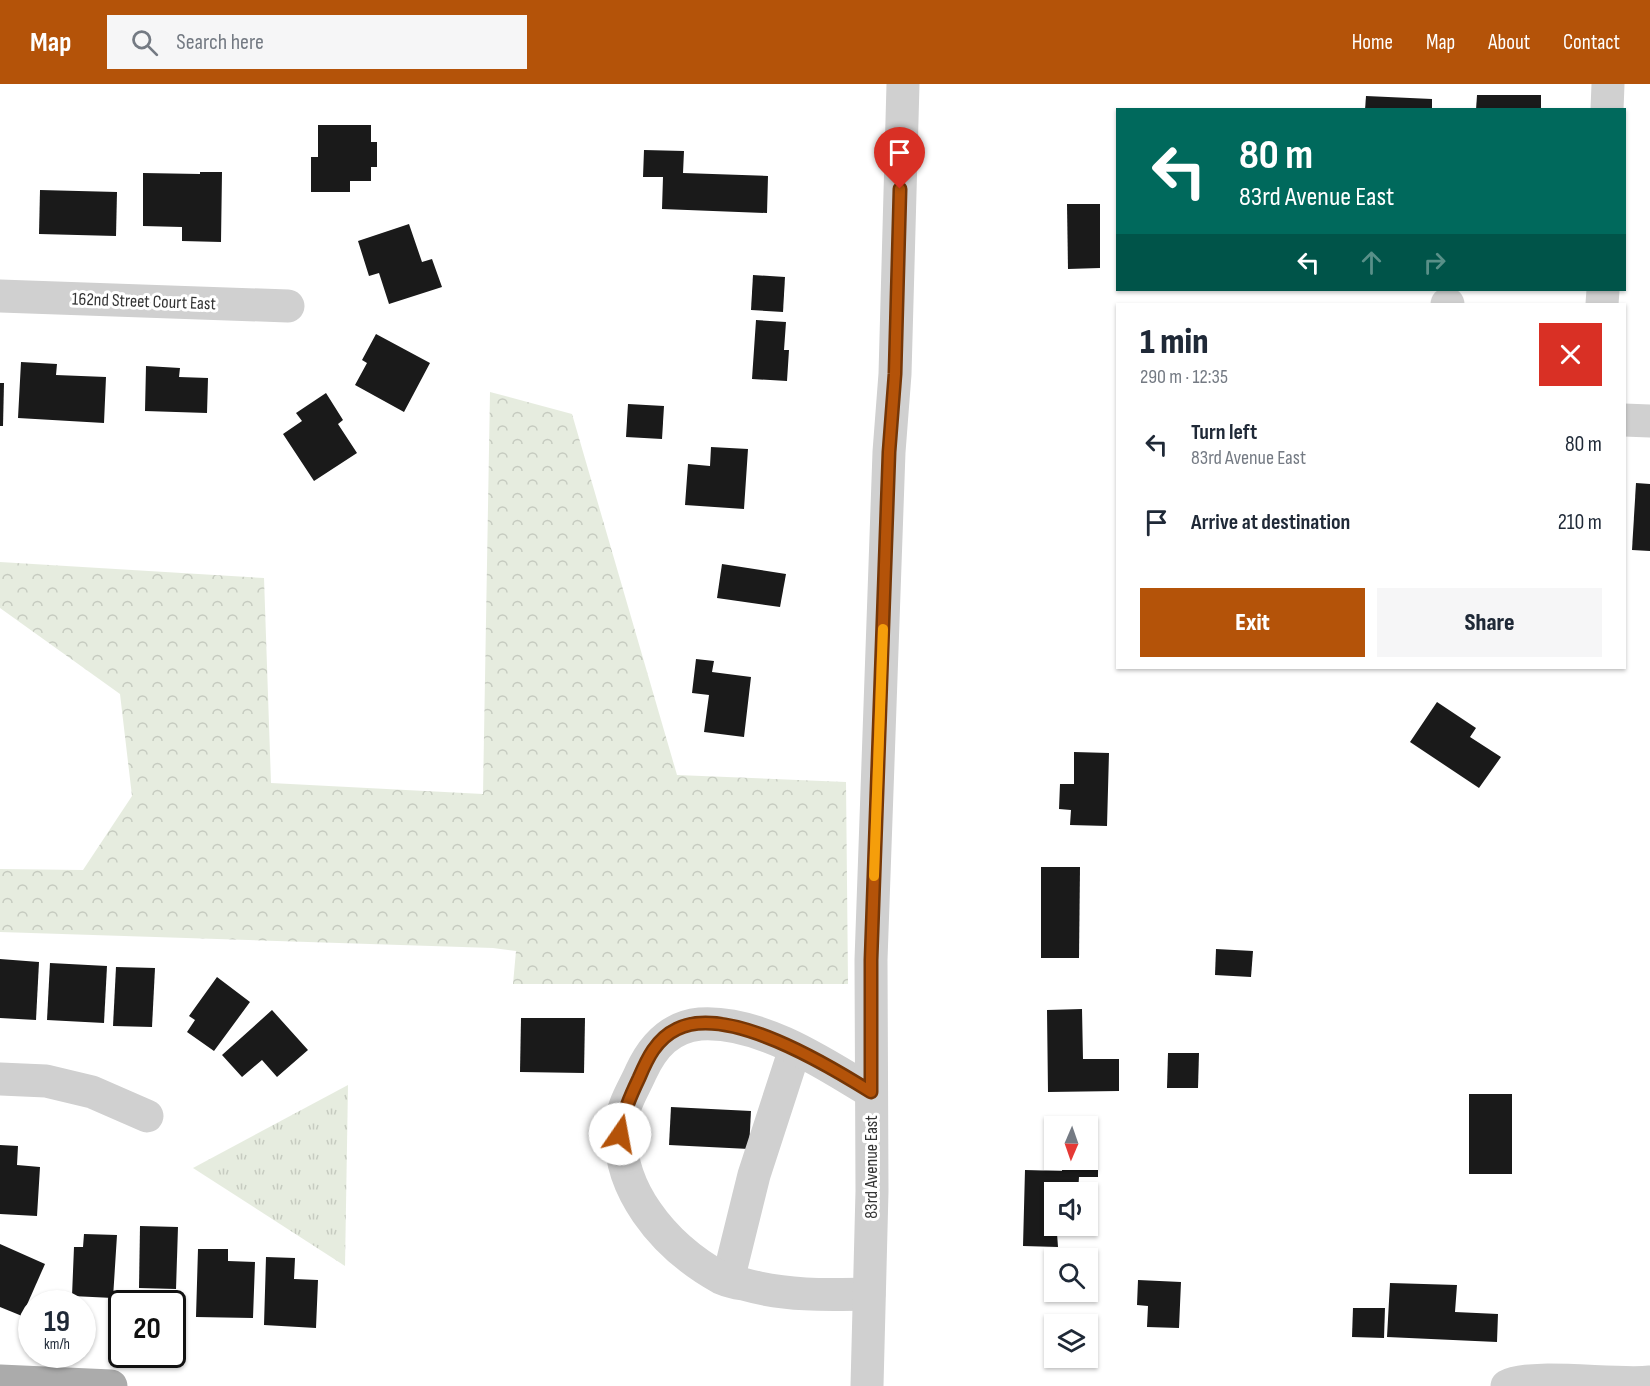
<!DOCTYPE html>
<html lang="en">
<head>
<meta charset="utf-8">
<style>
	:root { --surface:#fff; --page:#f6f6f7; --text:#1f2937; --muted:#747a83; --accent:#b45309 }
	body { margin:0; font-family:"Sofia Sans Condensed",sans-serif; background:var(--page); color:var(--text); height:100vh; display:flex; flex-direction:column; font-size:22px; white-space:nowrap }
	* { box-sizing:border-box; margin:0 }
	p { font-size:20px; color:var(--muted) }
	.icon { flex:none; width:33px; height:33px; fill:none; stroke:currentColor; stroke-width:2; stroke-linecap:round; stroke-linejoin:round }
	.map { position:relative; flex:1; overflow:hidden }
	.side { position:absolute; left:1116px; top:219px; width:510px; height:366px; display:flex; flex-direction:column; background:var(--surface); border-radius:0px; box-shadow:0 2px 4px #0004 }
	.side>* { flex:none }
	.hud { position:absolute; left:1116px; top:24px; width:510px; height:183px; border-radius:0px; box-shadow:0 2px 4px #0004; background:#00695c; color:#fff; overflow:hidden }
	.needle { width:39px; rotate:182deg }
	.buttons { position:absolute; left:1044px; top:1032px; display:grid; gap:12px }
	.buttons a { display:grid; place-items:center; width:54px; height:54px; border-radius:0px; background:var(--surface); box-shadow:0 2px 4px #0004; font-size:30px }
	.speed { position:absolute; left:18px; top:1206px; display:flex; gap:12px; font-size:30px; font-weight:700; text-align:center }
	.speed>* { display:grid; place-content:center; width:78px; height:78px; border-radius:50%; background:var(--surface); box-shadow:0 2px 4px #0004; line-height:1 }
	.speed small { font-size:15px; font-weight:400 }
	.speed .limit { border:3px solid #111; border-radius:9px; background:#fff; color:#111 }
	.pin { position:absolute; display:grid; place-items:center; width:51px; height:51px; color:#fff; margin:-62px -26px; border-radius:50% 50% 50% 0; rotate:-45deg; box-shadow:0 0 6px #0007 }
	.pin .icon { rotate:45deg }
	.me { position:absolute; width:66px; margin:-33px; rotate:12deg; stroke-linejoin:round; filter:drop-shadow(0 0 4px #0008) }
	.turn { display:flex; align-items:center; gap:21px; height:126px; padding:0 24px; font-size:27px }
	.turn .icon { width:78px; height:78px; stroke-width:2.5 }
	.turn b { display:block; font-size:42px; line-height:51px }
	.lanes { display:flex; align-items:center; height:57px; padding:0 24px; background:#0003; justify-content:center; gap:30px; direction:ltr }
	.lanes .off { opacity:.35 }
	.round { display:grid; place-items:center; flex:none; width:63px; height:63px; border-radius:0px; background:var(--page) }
	.head { display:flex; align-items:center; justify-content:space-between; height:102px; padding:0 24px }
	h1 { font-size:36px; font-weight:800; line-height:45px }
	.action { display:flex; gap:12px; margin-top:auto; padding:12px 24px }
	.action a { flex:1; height:69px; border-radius:0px; background:var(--accent); color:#fff; font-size:24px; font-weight:800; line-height:69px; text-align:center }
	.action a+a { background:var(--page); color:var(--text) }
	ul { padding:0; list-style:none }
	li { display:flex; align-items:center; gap:18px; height:78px; padding:0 24px }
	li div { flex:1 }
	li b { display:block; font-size:22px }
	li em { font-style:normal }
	header { display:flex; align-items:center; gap:36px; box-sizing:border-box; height:84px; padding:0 30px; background:var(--accent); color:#fff }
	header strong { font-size:28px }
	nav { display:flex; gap:33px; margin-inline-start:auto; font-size:21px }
	.search { width:420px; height:54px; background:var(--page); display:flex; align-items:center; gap:15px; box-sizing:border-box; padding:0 21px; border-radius:0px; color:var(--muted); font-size:22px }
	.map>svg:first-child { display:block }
</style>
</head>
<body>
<header>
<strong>Map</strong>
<div class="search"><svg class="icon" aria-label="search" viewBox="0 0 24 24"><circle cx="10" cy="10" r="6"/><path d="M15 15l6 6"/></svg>Search here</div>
<nav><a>Home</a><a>Map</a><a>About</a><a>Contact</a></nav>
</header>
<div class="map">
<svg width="1650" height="1302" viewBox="0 0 1650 1302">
	<defs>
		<pattern id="grass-tufts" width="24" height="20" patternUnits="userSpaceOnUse" patternTransform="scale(1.5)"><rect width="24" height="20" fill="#e6ecdf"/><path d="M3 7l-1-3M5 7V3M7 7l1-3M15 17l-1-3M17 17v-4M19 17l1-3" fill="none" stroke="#c6cbc0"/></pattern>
		<pattern id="forest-crowns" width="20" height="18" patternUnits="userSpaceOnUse" patternTransform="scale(1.5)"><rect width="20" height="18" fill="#e6ecdf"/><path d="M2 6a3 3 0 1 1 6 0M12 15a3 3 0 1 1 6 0" fill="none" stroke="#c6cbc0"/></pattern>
	</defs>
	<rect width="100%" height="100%" fill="#fff"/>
	<path fill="url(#grass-tufts)" d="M348 1001 345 1182 193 1084Z"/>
	<path fill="url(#forest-crowns)" d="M490 308 572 330 677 691 846 698 848 900H513L516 867 493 864 0 848V785L83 786 132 712 120 610 0 524V478L264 494 271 699 483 710Z"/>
	<g fill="#1a1a1a">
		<path d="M1477 11H1541V26H1476Z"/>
		<path d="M1366 12 1432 15V26H1365Z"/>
		<path d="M318 41H371V58H377V83H371V97H350V108H311V73H318Z"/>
		<path d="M644 66 684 67 683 89 768 92 767 129 662 125 663 93H643Z"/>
		<path d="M200 88H222L221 158 182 157V143L143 142V89L200 90Z"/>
		<path d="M40 106 117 108 116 152 39 150Z"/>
		<path d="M1067 120H1100V184L1068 185Z"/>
		<path d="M409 140 422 178 432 175 442 203 389 220 379 189 369 192 358 157Z"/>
		<path d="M753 191 785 193 783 228 751 226Z"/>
		<path d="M756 236 786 238 784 266H789L787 297 752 295Z"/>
		<path d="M376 250 430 279 404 328 355 301 367 279 362 276Z"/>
		<path d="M21 278 57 280 56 291 106 293 104 339 18 334Z"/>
		<path d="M146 282 180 284 179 293 208 294 207 329 145 327Z"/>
		<path d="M0 299H4L3 342H0Z"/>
		<path d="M326 309 343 336 338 340 357 369 314 397 283 350 302 337 296 329Z"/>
		<path d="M628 320 664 322 662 355 626 353Z"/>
		<path d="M711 363 748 365 744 425 685 421 688 380 710 382Z"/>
		<path d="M1636 399 1650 400V467L1632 466Z"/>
		<path d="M722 480 786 490 780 523 717 514Z"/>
		<path d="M696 575 714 577 712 588 751 593 744 653 704 648 709 611 692 609Z"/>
		<path d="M1437 618 1476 644 1470 653 1501 673 1479 704 1410 658Z"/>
		<path d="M1074 668 1109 669 1107 742 1070 741 1071 726 1059 725 1060 700H1074Z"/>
		<path d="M1041 783H1080L1079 874H1041Z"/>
		<path d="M1216 865 1253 867 1251 893 1215 891Z"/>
		<path d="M0 875 39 878 36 936 0 934Z"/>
		<path d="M50 879 107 882 104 939 47 936Z"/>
		<path d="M116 883 155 884 152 943 113 942Z"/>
		<path d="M217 893 250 918 214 967 187 948 195 936 189 932Z"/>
		<path d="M1082 925 1083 975H1119V1007L1048 1008 1047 926Z"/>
		<path d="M272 926 308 966 277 993 262 976 242 993 222 971Z"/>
		<path d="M521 934H585L584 989 520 988Z"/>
		<path d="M1168 969H1199L1198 1004H1167Z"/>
		<rect x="1469" y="1010" width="43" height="80"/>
		<path d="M671 1023 751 1027 749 1065 669 1061Z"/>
		<path d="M0 1061 18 1062 17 1081 40 1083 37 1132 0 1130Z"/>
		<path d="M1088 1063H1098V1093H1079L1078 1108H1054L1058 1163 1023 1162 1025 1086 1062 1087V1076H1088Z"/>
		<path d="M140 1142 178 1143 176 1205 139 1204Z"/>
		<path d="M84 1150 117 1151 113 1214 72 1212 74 1163H83Z"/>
		<path d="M0 1160 45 1180 22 1232 0 1223Z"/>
		<path d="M198 1165H228V1177L255 1178 253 1234 196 1233Z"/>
		<path d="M266 1173 295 1174 294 1195 318 1196 316 1244 264 1241Z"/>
		<path d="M1138 1196 1181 1198 1179 1244 1147 1243 1148 1222 1137 1221Z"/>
		<path d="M1390 1199 1457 1201 1455 1228 1498 1230 1497 1258 1387 1253Z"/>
		<path d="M1353 1224H1385L1384 1254 1352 1253Z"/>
	</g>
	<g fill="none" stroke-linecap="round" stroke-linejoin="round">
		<g stroke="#d0d0d0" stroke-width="33">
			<path d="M1607 26 1608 0"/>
			<path d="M0 212 288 222"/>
			<path d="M1447 220H1448"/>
			<path d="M1602 220 1603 206"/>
			<path d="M1624 336 1650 337"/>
			<path d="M0 995 46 997 92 1008 147 1032"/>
			<path d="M728 1196 754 1091 795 965"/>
			<path d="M869 1210C826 1211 785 1212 743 1200 736 1199 728 1197 721 1194 665 1163 612 1103 622 1034 624 1019 635 1002 641 988 653 962 670 943 700 940 759 936 824 979 871 1008"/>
			<path d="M867 1302 872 1107 871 876 889 368 895 290 903 0"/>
			<path d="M1507 1302C1529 1289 1617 1302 1650 1298"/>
		</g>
		<path stroke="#ababab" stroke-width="33" d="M0 1297 111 1302"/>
	</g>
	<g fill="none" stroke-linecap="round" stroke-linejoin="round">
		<defs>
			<path id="route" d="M620 1050C623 1029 630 1013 639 994 647 975 656 955 677 945 728 920 828 981 871 1008V876L889 368 895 290 900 105"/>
		</defs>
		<use href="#route" stroke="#753606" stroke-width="15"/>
		<use href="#route" stroke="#b45309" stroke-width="10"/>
		<path stroke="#f59e0b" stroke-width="10" d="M874 792 883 545"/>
	</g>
	<g text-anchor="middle" stroke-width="6" stroke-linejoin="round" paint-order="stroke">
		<g font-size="18" fill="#333" stroke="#fff">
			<text transform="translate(144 217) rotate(2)" y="6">162nd Street Court East</text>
			<text transform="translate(871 1083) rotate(-90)" y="6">83rd Avenue East</text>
		</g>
	</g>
</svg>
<div class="buttons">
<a><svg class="needle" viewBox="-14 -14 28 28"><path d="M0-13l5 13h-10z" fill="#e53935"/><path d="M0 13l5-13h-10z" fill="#747a83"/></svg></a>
<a><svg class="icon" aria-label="sound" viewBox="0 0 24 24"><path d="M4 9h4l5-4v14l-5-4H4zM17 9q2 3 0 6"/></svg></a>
<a><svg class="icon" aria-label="search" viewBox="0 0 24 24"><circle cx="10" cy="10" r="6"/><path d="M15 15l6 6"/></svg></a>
<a><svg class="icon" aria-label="layers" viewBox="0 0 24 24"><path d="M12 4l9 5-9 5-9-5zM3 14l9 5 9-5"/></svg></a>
</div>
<div class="speed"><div>19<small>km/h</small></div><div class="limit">20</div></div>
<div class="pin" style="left:900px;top:105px;background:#d93025"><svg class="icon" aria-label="arrive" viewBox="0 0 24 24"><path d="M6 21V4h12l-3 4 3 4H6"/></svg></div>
<svg class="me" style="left:620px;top:1050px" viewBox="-20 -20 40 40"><circle r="19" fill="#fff"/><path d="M0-13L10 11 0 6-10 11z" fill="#b45309"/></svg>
<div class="hud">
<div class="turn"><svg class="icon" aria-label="left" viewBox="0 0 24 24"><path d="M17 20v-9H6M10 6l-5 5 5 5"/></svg><div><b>80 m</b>83rd Avenue East</div></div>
<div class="lanes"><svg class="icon" aria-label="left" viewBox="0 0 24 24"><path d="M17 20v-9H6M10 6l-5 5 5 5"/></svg><svg class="icon off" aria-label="ahead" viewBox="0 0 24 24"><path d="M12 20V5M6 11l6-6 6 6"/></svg><svg class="icon off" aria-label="right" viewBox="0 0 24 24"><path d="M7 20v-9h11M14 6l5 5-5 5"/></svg></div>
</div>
<section class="side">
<div class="head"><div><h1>1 min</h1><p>290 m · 12:35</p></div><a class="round" style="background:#d93025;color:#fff"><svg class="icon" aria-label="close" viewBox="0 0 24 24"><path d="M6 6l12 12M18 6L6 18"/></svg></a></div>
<ul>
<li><svg class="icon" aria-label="left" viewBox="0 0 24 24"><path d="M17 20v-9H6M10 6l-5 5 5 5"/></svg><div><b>Turn left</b><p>83rd Avenue East</p></div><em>80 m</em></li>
<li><svg class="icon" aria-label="arrive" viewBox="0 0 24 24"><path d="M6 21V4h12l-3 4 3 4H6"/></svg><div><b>Arrive at destination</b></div><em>210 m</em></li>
</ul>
<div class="action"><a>Exit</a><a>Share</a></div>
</section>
</div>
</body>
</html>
